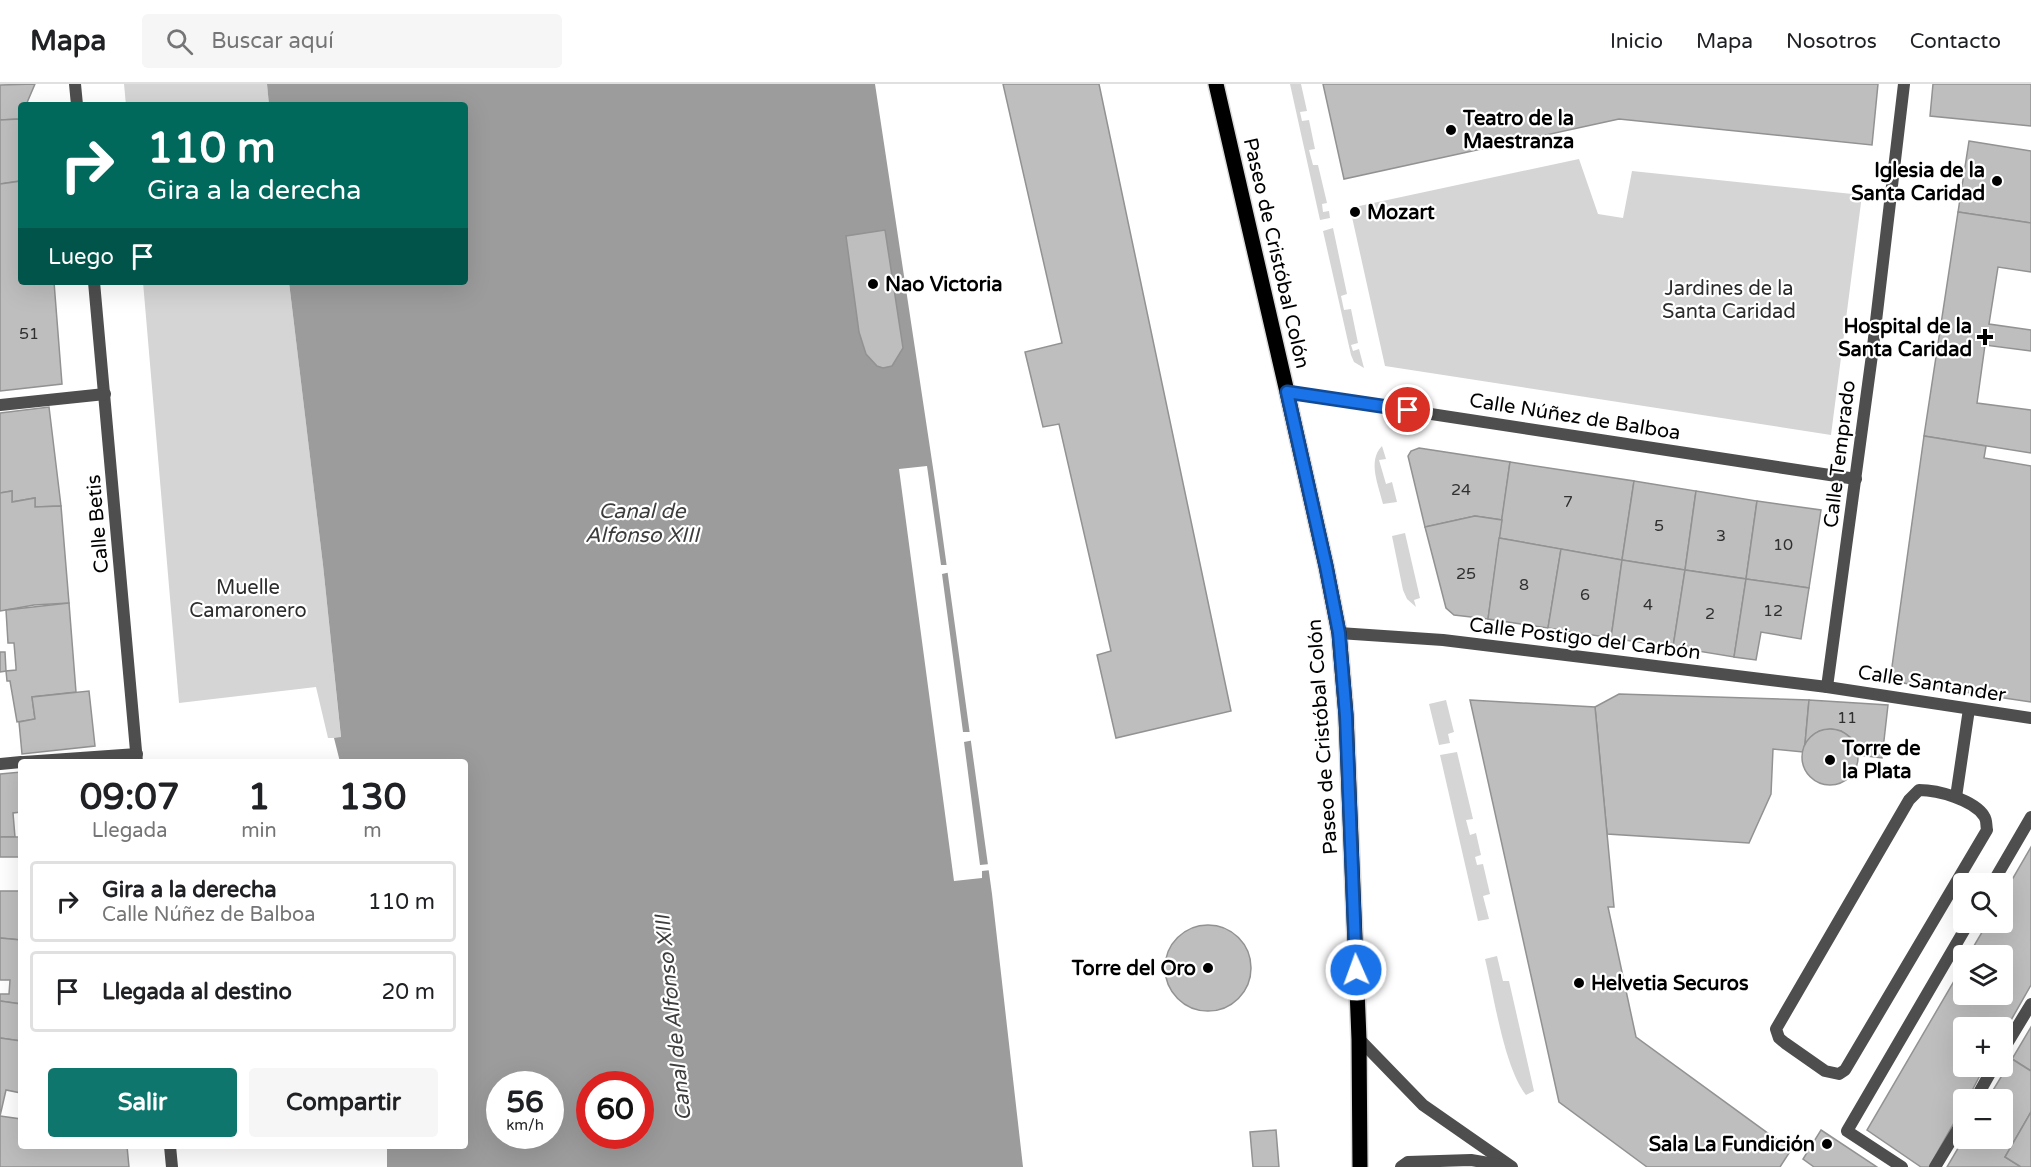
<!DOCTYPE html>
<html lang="es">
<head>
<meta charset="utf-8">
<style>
	:root { --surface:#fff; --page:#f6f6f6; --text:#202124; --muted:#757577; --line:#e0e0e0; --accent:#0f766e }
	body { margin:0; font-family:"Varela Round",sans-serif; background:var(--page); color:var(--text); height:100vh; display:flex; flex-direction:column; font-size:22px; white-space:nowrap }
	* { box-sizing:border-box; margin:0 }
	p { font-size:20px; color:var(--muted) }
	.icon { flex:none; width:33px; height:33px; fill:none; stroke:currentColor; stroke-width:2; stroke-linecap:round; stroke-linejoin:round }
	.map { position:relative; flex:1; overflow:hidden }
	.sheet { position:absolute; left:18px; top:675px; width:450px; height:390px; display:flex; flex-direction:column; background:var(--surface); border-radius:6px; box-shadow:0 6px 24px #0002 }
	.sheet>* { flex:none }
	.guide { position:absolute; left:18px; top:18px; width:450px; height:183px; border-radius:6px; box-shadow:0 6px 24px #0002; background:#00695c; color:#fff; overflow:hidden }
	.tools { position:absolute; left:1953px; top:789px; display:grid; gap:12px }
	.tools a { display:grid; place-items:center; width:60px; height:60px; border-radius:6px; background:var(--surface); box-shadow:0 6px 24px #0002; font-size:30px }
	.speed { position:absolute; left:486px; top:987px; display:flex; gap:12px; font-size:30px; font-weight:700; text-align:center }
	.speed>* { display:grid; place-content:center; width:78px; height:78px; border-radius:50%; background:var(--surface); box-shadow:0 6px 24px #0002; line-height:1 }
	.speed small { font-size:15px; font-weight:400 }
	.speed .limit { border:9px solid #d22; background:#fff; color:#111 }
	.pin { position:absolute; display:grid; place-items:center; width:51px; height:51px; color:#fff; margin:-26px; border:3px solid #fff; border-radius:50%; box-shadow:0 2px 6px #0007 }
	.me { position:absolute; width:66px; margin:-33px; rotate:358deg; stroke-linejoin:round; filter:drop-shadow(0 0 4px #0008) }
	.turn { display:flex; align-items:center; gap:21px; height:126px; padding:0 30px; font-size:27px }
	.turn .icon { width:78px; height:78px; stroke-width:2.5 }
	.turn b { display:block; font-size:42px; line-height:51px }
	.then { display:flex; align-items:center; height:57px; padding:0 30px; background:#0003; gap:12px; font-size:22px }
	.eta { display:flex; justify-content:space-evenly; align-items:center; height:102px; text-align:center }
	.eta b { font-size:36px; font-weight:800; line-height:42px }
	.primary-button { display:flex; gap:12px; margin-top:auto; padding:12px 30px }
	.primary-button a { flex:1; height:69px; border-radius:6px; background:var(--accent); color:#fff; font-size:24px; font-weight:800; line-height:69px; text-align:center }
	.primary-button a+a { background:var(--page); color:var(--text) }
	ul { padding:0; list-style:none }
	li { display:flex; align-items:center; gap:18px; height:81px; margin:0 12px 9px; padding:0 18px; border:3px solid var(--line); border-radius:6px }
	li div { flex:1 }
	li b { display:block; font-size:22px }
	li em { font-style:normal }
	header { display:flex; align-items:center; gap:36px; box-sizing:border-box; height:84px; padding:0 30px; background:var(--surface); border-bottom:2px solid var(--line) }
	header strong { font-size:28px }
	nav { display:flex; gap:33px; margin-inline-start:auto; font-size:21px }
	.search { width:420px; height:54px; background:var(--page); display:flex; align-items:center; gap:15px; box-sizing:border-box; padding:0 21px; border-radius:6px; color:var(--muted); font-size:22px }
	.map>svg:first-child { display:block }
</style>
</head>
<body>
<header>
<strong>Mapa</strong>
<div class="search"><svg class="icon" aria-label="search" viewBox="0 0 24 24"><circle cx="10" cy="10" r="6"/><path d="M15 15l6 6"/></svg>Buscar aquí</div>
<nav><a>Inicio</a><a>Mapa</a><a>Nosotros</a><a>Contacto</a></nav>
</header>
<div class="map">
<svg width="2031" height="1083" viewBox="0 0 2031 1083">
	<rect width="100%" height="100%" fill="#fff"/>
	<g fill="#d5d5d5">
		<path d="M124 0H267L269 21H126Z"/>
		<path d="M1290 0H1301L1307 27 1300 28 1302 37 1309 36 1315 65 1309 66 1313 81H1318L1327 119 1322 120 1323 128 1329 127 1330 134 1320 136Z"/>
		<path d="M1579 75 1598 130 1623 134 1632 87 1862 111 1831 351 1385 282 1350 124Z"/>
		<path d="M1333 144 1347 210 1341 212 1344 226 1351 225 1358 259 1351 261 1353 267 1359 265 1364 284 1354 278 1351 271 1323 147Z"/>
		<path d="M143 198H289L323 481 341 654H328L316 603 179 619Z"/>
		<path d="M1382 362 1386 375 1379 376 1386 400 1392 398 1397 418 1383 420C1379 402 1367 377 1382 362Z"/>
		<path d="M1405 449 1420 514 1414 516 1416 523 1407 515 1403 506 1392 452Z"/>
		<path d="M1446 616 1454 648 1448 650 1450 659 1439 661 1429 620Z"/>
		<path d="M1457 668 1473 735 1466 736 1470 751 1476 749 1481 771 1475 773 1477 781 1483 780 1490 810 1483 812 1489 835 1478 837 1440 671Z"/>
		<path d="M1497 872 1503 897H1509L1534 1007 1526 1011C1504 983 1494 912 1485 875Z"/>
	</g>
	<path fill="#9c9c9c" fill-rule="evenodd" d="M267 0H875L935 397 992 810 1023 1083H387V1062H465V678H340L334 654 341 653 323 481 289 198H465V21H269ZM500 1000H550V1052H500ZM590 1000H640V1052H590Z"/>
	<path fill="#fff" d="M927 382 941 481H949L951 488 942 490 963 648H972L974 656 964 658 980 781 990 780 991 786 982 787V794L954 797 899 385Z"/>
	<g fill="#bebebe" stroke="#929292" stroke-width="1.5">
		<path d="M35 0 26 21H21L19 35 0 36V1Z"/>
		<path d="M1003 0H1099L1231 627 1116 654 1097 571 1111 567 1059 340 1043 343 1025 268 1062 259Z"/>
		<path d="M1323 0H1878L1872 61 1619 35 1344 95Z"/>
		<path d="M1933 0H2031V42L1930 32Z"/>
		<path d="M19 35V97L0 100V36Z"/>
		<path d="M1969 57 2031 67V139L1958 128Z"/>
		<path d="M21 97V198H54L62 300 0 307V100Z"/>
		<path d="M1958 128 2031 139V188L1998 183 1989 240 2031 246V267L1985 261 1977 319 2031 326V369L1924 352Z"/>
		<path d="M885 146 903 264 892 282 883 284 877 282 866 270 859 248 846 152Z"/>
		<path d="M49 323 61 422 35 423V414L12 418V407L0 409V329Z"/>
		<path d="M1924 352 1986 362 1984 374 2031 382V618L1890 597Z"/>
		<path d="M1419 364 1510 378 1502 436 1475 432 1425 443 1408 372 1411 367Z"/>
		<path d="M1510 378 1634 397 1622 476 1499 454Z"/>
		<path d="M1634 397 1696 407 1685 486 1622 476Z"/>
		<path d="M12 407V418L35 414V423L61 422 69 519 34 521 0 527V409Z"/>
		<path d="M1696 407 1757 417 1746 495 1685 486Z"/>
		<path d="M1757 417 1821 426 1809 504 1746 495Z"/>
		<path d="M1475 432 1502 436 1488 535 1454 531 1446 524 1425 443Z"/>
		<path d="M1499 454 1561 465 1548 544 1488 535Z"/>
		<path d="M1561 465 1622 476 1611 554 1548 544Z"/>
		<path d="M1622 476 1685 486 1673 563 1611 554Z"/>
		<path d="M1685 486 1746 495 1734 573 1673 563Z"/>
		<path d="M1746 495 1809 504 1801 555 1761 548 1756 576 1734 573Z"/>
		<path d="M69 519 76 608 32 613 35 635 17 638 10 597H7L6 587 16 586V583L14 559H8L6 526Z"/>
		<path d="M0 568H5L6 587 0 588Z"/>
		<path d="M89 607 95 662 22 670 19 638 35 635 32 613Z"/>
		<path d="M1619 610 1809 616 1805 660 1803 668 1773 665 1771 710 1749 759 1607 750 1595 623Z"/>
		<path d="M1470 616 1595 623 1614 823H1608L1636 953 1791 1066 1780 1083H1647L1559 1018Z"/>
		<path d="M1809 616 1888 621 1882 674 1859 671 1856 661 1850 653 1841 647 1831 645 1820 647 1812 652 1805 660Z"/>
		<circle cx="1830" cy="673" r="28"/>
		<path d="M21 688V728L13 729 15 753H0V690Z"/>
		<rect x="0" y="753" width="21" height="20"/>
		<path d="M2031 763V901L2002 952V944H1964V982H1985L1967 1016H1964V1021L1929 1083H1921L1867 1046 1964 880V910H2002V872H1968L1988 838H2002V813Z"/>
		<path d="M0 807H21V856L0 854Z"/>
		<circle cx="1208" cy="884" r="43"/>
		<path d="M0 854 21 856V920L0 917V910H9L10 896H0Z"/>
		<path d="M0 917 21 920V957L0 954Z"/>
		<path d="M2031 943V987L2012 975Z"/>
		<path d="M0 954 21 957V1009L6 1006 0 1032Z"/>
		<path d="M2012 975 2031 987V1028L2005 1073 2021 1083H1947L1964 1054H2002V1016H1987Z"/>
		<path d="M2031 1028V1083H2021L2005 1073Z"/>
		<path d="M0 1032 21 1035V1062H127L129 1083H0Z"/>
		<path d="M1276 1046 1279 1083H1253L1250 1048Z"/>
		<path d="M1821 1046 1877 1083H1814L1803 1075Z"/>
	</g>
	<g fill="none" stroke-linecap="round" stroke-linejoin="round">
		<defs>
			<path id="primary" d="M1216 0 1287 308 1326 482 1339 549 1346 631 1359 955 1360 1083"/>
		</defs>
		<use href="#primary" stroke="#dbdbdb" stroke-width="18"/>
		<g stroke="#4e4e4e" stroke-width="12">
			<path d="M1919 706C1938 706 1974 716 1984 732 1987 736 1986 741 1987 746L1845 986 1839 990 1825 987 1785 959 1779 954 1776 945 1909 716Z"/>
			<path d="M1956 713 1969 625"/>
		</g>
		<g stroke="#4e4e4e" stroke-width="12">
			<path d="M75 0 77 21"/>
			<path d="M94 198 137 678"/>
			<path d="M1287 308 1856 395"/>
			<path d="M0 321 105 310"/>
			<path d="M1339 549 1443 556 1827 603 2031 634"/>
			<path d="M1827 603 1872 271 1904 0"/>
			<path d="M24 678 137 670"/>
			<path d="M0 680 21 678"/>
			<path d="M1992 800 2031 733"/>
			<path d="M1359 955 1423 1021 1512 1083"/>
			<path d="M2002 968 2031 920"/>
			<path d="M1975 1016 1994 982"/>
			<path d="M170 1062 172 1083"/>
			<path d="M1401 1083 1408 1078 1471 1076 1506 1082"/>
			<path d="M1902 1083 1847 1047 1969 838"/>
			<path d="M1935 1083 1964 1035"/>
		</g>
		<use href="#primary" stroke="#000" stroke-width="15"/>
	</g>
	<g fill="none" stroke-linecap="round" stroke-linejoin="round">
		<defs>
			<path id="route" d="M1356 886 1346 632 1339 549 1326 482 1287 308 1408 326"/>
		</defs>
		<use href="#route" stroke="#114b97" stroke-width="15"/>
		<use href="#route" stroke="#1a73e8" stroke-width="10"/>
	</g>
	<g fill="#000" stroke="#fff" stroke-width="2">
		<circle cx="1451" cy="46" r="6"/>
		<circle cx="1997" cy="97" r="6"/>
		<circle cx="1355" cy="128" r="6"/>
		<circle cx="873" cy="200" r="6"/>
		<path d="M1982 244h6v6h6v6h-6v6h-6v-6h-6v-6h6z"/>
		<circle cx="1830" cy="676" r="6"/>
		<circle cx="1208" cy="884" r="6"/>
		<circle cx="1579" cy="899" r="6"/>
		<circle cx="1827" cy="1060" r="6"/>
	</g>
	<g text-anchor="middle" stroke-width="4.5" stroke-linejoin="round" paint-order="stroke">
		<g font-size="16" fill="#303030">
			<text x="29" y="255">51</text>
			<text x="1461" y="411">24</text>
			<text x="1568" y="423">7</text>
			<text x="1659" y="447">5</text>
			<text x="1721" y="457">3</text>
			<text x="1783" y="466">10</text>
			<text x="1466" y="495">25</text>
			<text x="1524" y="506">8</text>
			<text x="1585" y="516">6</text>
			<text x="1648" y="526">4</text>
			<text x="1773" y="532">12</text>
			<text x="1710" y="535">2</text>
			<text x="1847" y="639">11</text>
		</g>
		<g font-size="20" font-weight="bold" fill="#000" stroke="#fff" text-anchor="start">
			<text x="1463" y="41">Teatro de la<tspan x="1463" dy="23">Maestranza</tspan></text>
			<text x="1985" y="93" text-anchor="end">Iglesia de la<tspan x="1985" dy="23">Santa Caridad</tspan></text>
			<text x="1367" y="135">Mozart</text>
			<text x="885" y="207">Nao Victoria</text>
			<text x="1972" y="249" text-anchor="end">Hospital de la<tspan x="1972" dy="23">Santa Caridad</tspan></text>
			<text x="1842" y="671">Torre de<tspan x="1842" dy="23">la Plata</tspan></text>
			<text x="1196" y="891" text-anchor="end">Torre del Oro</text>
			<text x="1591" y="906">Helvetia Securos</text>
			<text x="1815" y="1067" text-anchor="end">Sala La Fundición</text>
		</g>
		<g font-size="20" fill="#000" stroke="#fff">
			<text transform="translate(1277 169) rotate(77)" y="7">Paseo de Cristóbal Colón</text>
			<text transform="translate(1575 332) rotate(9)" y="7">Calle Núñez de Balboa</text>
			<text transform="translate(1839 370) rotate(-83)" y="7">Calle Temprado</text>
			<text transform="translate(97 440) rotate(-95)" y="7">Calle Betis</text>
			<text transform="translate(1585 554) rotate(7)" y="7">Calle Postigo del Carbón</text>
			<text transform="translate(1932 599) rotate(9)" y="7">Calle Santander</text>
			<text transform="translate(1322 653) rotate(-94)" y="7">Paseo de Cristóbal Colón</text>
		</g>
		<g font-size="20" fill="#2c2c2c" stroke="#fff">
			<text x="1729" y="211">Jardines de la<tspan x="1729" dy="23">Santa Caridad</tspan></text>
			<text x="248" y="510">Muelle<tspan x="248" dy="23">Camaronero</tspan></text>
		</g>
		<g font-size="21" font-style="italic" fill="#3d3d3d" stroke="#fff">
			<text x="642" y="434">Canal de<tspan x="642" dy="24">Alfonso XIII</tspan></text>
			<text transform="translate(673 934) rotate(-96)" y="7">Canal de Alfonso XIII</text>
		</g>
	</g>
</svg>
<div class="tools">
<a><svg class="icon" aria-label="search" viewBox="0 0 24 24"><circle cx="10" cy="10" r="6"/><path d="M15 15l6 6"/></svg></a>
<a><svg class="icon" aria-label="layers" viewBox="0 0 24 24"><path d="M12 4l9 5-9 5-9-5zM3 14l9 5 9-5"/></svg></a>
<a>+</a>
<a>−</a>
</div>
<div class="speed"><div>56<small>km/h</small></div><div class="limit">60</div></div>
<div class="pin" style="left:1408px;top:326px;background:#d93025"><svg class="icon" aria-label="arrive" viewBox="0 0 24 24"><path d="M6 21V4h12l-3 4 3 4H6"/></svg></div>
<svg class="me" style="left:1356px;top:886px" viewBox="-20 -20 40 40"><circle r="17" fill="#1a73e8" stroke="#fff" stroke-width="3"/><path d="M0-11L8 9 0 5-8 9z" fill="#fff"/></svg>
<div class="guide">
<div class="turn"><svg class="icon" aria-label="right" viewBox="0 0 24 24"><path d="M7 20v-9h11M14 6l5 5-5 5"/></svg><div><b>110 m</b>Gira a la derecha</div></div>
<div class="then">Luego<svg class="icon" aria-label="arrive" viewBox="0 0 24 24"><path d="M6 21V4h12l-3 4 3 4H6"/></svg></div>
</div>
<section class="sheet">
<div class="eta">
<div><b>09:07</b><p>Llegada</p></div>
<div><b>1</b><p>min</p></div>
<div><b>130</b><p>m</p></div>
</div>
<ul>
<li><svg class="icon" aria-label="right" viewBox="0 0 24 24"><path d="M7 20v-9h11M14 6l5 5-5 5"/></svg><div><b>Gira a la derecha</b><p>Calle Núñez de Balboa</p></div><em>110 m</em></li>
<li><svg class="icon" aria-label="arrive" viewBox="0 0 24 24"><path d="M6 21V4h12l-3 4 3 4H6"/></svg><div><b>Llegada al destino</b></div><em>20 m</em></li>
</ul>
<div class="primary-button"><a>Salir</a><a>Compartir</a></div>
</section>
</div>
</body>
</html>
